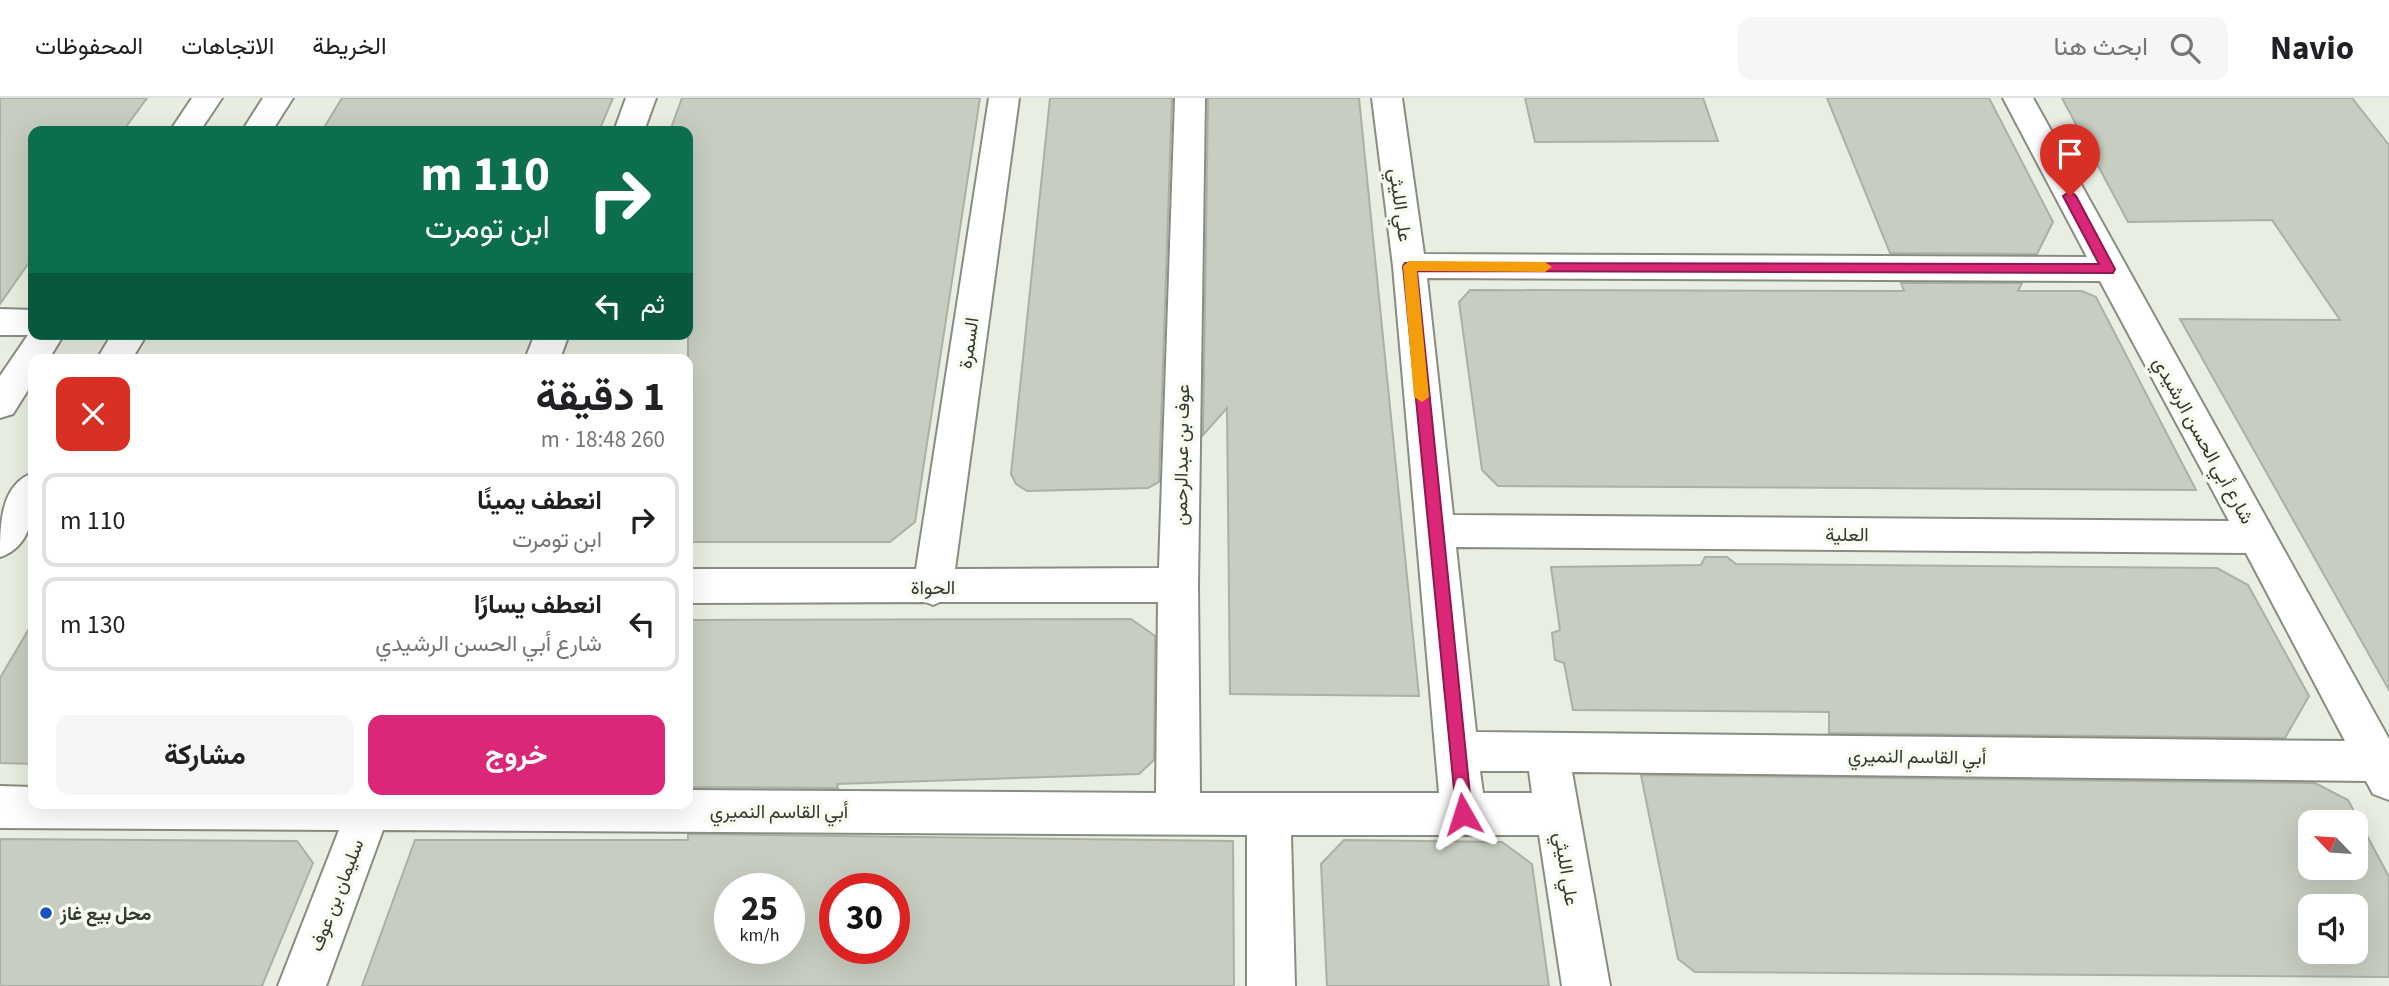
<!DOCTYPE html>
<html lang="ar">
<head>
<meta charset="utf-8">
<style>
	:root { --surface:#fff; --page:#f6f6f6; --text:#202124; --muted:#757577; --line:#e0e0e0; --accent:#db2777 }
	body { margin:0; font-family:"Source Sans 3",Vazirmatn,sans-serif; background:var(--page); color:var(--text); direction:rtl; height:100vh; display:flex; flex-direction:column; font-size:26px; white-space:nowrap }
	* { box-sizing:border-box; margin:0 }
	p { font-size:23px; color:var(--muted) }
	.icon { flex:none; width:38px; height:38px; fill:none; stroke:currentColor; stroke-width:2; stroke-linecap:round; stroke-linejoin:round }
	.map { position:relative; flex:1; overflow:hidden; direction:ltr }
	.panel { position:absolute; left:28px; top:256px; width:665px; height:455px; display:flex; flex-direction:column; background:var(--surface); border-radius:14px; box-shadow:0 7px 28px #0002; direction:rtl }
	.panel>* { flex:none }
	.hud { position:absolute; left:28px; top:28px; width:665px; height:214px; border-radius:14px; box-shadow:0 7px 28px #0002; direction:rtl; background:#0b6e4f; color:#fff; overflow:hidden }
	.needle { width:46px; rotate:295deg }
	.buttons { position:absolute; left:2298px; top:712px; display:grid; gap:14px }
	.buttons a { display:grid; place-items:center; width:70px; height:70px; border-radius:14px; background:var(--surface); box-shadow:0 7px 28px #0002; font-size:35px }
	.speed { position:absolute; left:714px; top:775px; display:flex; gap:14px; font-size:35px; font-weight:700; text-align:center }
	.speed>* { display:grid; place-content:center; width:91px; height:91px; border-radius:50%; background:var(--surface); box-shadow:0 7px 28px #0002; line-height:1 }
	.speed small { font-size:18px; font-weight:400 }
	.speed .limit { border:10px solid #d22; background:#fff; color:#111 }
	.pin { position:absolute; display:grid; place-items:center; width:60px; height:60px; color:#fff; margin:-72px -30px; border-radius:50% 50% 50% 0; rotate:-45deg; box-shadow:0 0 7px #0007 }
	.pin .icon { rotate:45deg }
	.me { position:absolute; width:77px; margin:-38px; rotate:354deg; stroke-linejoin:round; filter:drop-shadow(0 0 5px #0008) }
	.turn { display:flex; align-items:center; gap:24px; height:147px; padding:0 28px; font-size:32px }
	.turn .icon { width:91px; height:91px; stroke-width:2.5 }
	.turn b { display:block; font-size:49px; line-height:60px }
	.then { display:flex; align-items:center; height:66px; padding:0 28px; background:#0003; gap:14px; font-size:26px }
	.round { display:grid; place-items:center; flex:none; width:74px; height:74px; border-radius:14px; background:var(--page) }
	.head { display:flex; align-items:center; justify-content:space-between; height:119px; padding:0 28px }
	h1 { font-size:42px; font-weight:700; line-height:52px }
	.button { display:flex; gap:14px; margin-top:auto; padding:14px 28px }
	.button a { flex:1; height:80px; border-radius:14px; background:var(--accent); color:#fff; font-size:28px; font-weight:700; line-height:80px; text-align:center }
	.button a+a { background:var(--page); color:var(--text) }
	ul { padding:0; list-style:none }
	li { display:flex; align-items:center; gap:21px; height:94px; margin:0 14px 10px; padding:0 14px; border:4px solid var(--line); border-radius:14px }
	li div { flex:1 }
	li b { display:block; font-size:26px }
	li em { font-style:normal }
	header { display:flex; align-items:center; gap:42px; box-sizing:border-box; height:98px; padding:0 35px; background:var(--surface); border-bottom:2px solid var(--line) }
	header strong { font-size:33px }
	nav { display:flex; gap:38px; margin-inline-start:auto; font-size:24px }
	.search { width:490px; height:63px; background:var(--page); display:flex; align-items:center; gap:18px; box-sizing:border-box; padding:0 24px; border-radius:14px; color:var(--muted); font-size:26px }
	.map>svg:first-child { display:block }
</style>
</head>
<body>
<header>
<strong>Navio</strong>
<div class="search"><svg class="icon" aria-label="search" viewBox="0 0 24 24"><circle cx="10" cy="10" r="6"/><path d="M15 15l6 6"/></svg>ابحث هنا</div>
<nav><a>الخريطة</a><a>الاتجاهات</a><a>المحفوظات</a></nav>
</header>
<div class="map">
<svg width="2389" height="888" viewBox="0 0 2389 888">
	<rect width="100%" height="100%" fill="#e8eee1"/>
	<g fill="#c7cdc0" stroke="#abb0a4" stroke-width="2" fill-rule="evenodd">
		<path d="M0 0H147L123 33H33V159L0 206Z"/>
		<path d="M342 0H613L599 33H322Z"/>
		<path d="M682 0H980L915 424 890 444H688V33H670Z"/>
		<path d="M1050 0H1172L1159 384 1148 390 1027 393 1016 386 1011 376Z"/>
		<path d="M1208 0H1359L1419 598 1230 596 1227 310 1203 337Z"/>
		<path d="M1525 0H1703L1718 43 1535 44Z"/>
		<path d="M1827 0H1989L2053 124 2037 156 1890 155Z"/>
		<path d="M2062 0H2352L2389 47V592L2180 221 2340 222 2272 122 2128 124Z"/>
		<path d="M1901 185H2022L2018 193H2082L2096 199 2196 392 1498 388 1482 372 1459 204 1470 192 1904 193Z"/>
		<path d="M1705 459H1727L1736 466 2217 470 2248 487 2309 598 2285 640 1829 635V614L1573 612 1564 565 1555 562 1552 535 1560 532 1551 469 1701 467Z"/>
		<path d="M1131 521 1155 538 1154 662 1139 676 837 686 838 690 688 689V522Z"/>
		<path d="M33 524V666L0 665V580Z"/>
		<path d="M1641 677 2315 685 2348 702 2389 779V879L1695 874 1678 861ZM2310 724H2356V770H2310ZM2310 808H2356V854H2310Z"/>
		<path d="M688 736 1233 743 1234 888H362L415 742H688ZM730 791H789V850H730ZM835 791H894V850H835Z"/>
		<path d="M0 741 297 743 313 765 262 888H0Z"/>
		<path d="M1344 742 1502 744 1532 766 1549 888H1327L1321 766Z"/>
	</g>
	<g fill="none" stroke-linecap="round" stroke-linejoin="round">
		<defs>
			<g id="minor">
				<path d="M192 0H222L200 33H170Z"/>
				<path d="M263 0H293L272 33H242Z"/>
				<path d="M626 0H656L644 33H614Z"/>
				<path d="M989 0H1019L955 471 1159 470 1175 0H1205L1198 487 1200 695H1439L1393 168 1372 0H1402L1424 156 2087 159 2003 0H2033L2389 641V702L2373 696 2366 683 1572 674 1610 888H1562L1539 737H1291L1295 888H1247V737L383 732 326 888H278L339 732 0 730V688L33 689V705H688V692L1156 695 1158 504H940L933 507 926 504 688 505V471H916ZM1427 180 2100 183 2229 423 1453 417ZM1456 449 2246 455 2345 643 1476 634ZM1480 673H1529L1532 695H1483Z"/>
				<path d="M0 211 33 212V236H64L49 261H33V284L13 316 0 320V278L28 237H0Z"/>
				<path d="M112 236H147L132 261H97Z"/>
				<path d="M535 236H569L560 261H525Z"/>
				<path d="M33 375C34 407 36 447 0 459 0 427 0 387 33 375Z"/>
			</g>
		</defs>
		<use href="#minor" stroke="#888d81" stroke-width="4"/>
		<use href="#minor" fill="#fff" fill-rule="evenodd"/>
	</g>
	<path fill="#db2777" stroke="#8e194d" stroke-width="2" d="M2070 93 2076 98 2115 171 2113 175 1417 173 1472 716 1469 722 1463 725 1457 722 1403 168 1405 165 2099 166 2063 98Z"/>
	<path fill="#f59e0b" d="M1409 163 1545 164 1552 169 1545 174 1417 173 1429 299 1422 304 1414 299 1403 168Z"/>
	<circle fill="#1853bf" stroke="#f6fcef" stroke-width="2.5" cx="46" cy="815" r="7"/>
	<g text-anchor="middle" stroke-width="7" stroke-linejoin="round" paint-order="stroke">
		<g font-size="19" fill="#363833" stroke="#f6fcef">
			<text transform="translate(1401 107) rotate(82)" y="7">علي الليثي</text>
			<text transform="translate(968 245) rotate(-82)" y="7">السمرة</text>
			<text transform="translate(2204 342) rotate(61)" y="7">شارع أبي الحسن الرشيدي</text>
			<text transform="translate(1181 357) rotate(-89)" y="7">عوف بن عبدالرحمن</text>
			<text x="1847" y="443">العلية</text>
			<text x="933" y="496">الحواة</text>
			<text transform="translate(1917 658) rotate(1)" y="7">أبي القاسم النميري</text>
			<text x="779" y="720">أبي القاسم النميري</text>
			<text transform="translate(1567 771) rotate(81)" y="7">علي الليثي</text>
			<text transform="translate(336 797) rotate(-69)" y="7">سليمان بن عوف</text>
		</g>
		<g font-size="19" font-weight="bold" fill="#363833" stroke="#f6fcef" text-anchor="start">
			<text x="60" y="822">محل بيع غاز</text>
		</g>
	</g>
</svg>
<div class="buttons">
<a><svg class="needle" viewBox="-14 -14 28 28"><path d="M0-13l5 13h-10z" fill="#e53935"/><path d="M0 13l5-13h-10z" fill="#757577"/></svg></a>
<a><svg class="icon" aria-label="sound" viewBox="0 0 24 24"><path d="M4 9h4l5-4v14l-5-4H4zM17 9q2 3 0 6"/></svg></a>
</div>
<div class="speed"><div>25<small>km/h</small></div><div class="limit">30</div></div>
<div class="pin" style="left:2070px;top:98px;background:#d93025"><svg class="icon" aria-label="arrive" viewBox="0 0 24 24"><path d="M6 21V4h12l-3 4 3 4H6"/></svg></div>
<svg class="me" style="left:1463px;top:716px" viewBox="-20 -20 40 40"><path d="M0-17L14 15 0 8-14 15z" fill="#db2777" stroke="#fff" stroke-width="4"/></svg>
<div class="hud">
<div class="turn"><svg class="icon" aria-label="right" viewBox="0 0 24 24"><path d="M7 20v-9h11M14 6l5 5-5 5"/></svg><div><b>110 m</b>ابن تومرت</div></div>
<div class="then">ثم<svg class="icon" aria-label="left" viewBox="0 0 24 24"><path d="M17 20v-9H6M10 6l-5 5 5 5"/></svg></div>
</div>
<section class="panel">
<div class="head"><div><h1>1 دقيقة</h1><p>260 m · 18:48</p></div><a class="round" style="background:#d93025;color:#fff"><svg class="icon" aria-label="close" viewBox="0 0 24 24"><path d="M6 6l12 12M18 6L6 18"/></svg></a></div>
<ul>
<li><svg class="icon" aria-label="right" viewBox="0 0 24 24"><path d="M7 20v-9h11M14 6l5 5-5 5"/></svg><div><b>انعطف يمينًا</b><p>ابن تومرت</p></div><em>110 m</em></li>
<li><svg class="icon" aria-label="left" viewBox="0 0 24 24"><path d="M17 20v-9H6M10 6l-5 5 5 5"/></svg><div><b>انعطف يسارًا</b><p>شارع أبي الحسن الرشيدي</p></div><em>130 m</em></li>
</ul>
<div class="button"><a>خروج</a><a>مشاركة</a></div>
</section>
</div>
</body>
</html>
